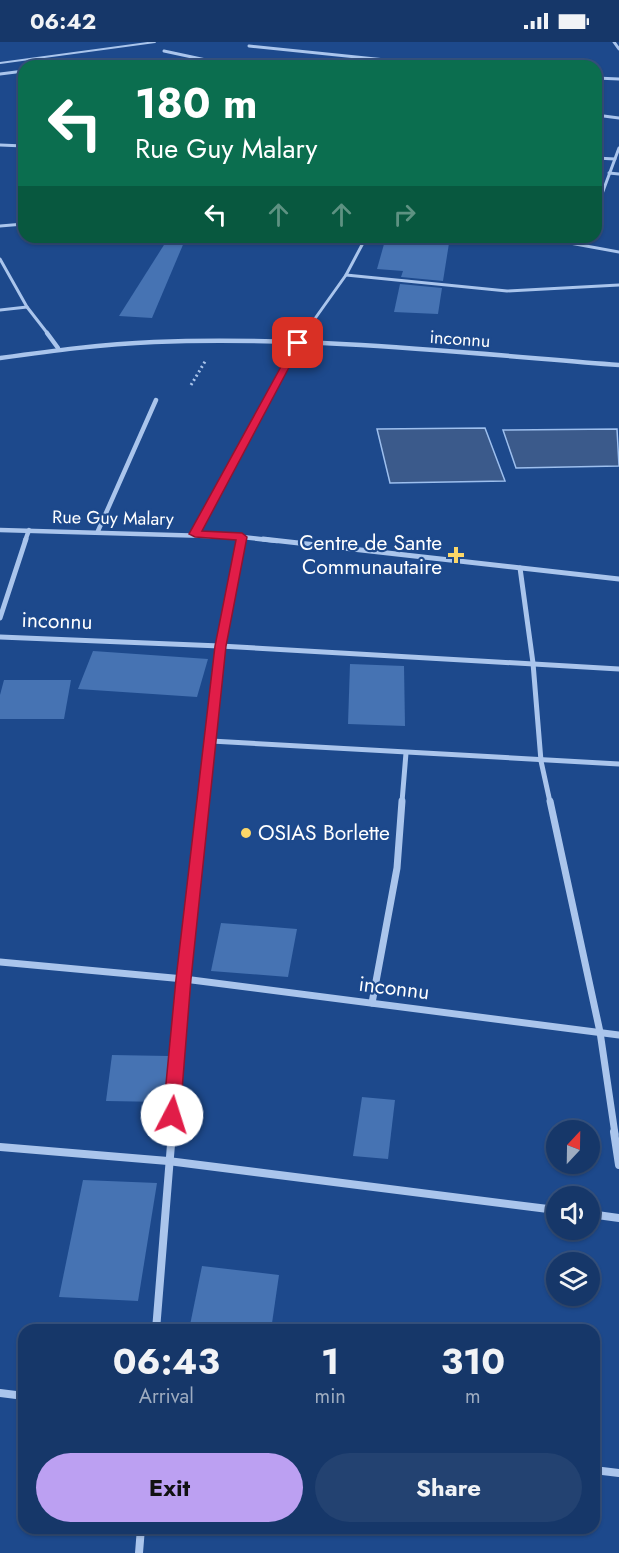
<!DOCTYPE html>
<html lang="en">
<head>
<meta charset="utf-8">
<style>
	:root { --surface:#163769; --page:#234271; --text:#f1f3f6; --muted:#9eacc0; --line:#35517d; --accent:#bca0f2 }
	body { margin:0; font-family:Jost,sans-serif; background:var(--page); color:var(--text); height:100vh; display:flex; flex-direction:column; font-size:22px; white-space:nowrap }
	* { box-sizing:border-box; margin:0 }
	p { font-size:20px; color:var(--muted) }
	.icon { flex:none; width:33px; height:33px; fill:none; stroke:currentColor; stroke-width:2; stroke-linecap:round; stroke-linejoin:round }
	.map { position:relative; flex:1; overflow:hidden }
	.drawer { position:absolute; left:18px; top:1282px; width:582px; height:210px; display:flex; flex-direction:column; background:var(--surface); border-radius:18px; box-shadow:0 2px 4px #0004,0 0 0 2px var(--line) }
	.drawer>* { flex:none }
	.banner { position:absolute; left:18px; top:18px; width:584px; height:183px; border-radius:18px; box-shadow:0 2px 4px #0004,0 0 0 2px var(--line); background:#0b6e4f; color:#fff; overflow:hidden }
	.needle { width:39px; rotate:22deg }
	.fabs { position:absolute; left:546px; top:1078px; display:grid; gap:12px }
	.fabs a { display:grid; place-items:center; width:54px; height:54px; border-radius:50%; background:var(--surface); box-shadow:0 2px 4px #0004,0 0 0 2px var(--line); font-size:30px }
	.pin { position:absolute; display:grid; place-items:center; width:51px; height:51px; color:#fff; margin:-26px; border-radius:12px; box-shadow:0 3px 9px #0006 }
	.me { position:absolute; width:66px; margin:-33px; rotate:5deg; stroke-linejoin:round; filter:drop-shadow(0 0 4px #0008) }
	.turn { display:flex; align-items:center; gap:21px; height:126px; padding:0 18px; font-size:27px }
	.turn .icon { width:78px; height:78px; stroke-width:2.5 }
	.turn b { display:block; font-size:42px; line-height:51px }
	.lanes { display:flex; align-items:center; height:57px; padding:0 18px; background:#0003; justify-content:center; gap:30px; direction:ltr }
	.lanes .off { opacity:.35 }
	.eta { display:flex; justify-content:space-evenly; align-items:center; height:102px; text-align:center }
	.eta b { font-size:36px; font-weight:700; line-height:42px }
	.button { display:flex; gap:12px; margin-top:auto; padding:12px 18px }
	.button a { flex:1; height:69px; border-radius:36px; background:var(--accent); color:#111; font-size:24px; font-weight:700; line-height:69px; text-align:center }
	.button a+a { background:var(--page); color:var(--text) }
	.status { display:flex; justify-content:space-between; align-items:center; height:42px; padding:0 30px; background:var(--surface); direction:ltr }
	.status svg { height:16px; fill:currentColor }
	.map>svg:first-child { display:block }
</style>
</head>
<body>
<div class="status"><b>06:42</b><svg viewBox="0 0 49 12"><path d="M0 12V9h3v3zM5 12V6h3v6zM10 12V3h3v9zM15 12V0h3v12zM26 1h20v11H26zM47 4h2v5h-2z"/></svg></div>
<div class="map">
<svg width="619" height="1511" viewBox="0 0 619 1511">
	<rect width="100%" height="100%" fill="#1d498c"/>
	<g fill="#3b5a8b" stroke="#9dbfee" stroke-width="1.5">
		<path d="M485 386 505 439 390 441 377 387Z"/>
		<path d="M617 387 619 424 516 426 503 388Z"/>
	</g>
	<g fill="#4673b3">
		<path d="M169 195H179L185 198 152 276 119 274Z"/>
		<path d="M386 195H450L443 239 401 235 403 229 377 227Z"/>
		<path d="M400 242 442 246 438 272 394 270Z"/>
		<path d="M93 609 208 617 197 655 78 647Z"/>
		<path d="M350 622 404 624 405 684 348 682Z"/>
		<path d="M4 638H71L64 677H0V653Z"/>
		<path d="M221 881 297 887 288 935 211 929Z"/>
		<path d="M112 1013 169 1014 165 1060 106 1059Z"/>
		<path d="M362 1055 395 1058 388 1117 353 1114Z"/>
		<path d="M83 1138 157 1141 138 1259 59 1255Z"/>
		<path d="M202 1224 279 1233 271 1288H189Z"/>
	</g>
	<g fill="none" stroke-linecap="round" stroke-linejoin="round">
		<path stroke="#aac5ec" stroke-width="3" stroke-dasharray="2 3" stroke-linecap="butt" d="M191 343 206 318"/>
		<path stroke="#aac5ec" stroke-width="2" d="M0 21 155 0"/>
		<g stroke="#aac5ec" stroke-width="3">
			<path d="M614 0 619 7"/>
			<path d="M249 4 444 24"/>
			<path d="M164 9 234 24"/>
			<path d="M0 32 24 29"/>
			<path d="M596 36 619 37"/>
			<path d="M596 73 619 76"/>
			<path d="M0 103 24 104"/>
			<path d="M596 116 615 117"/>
			<path d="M609 131 619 132"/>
			<path d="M596 168 619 106"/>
			<path d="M0 184 24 182"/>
			<path d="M250 195 363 201"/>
			<path d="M537 195 619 210"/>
			<path d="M0 217 27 265 48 292"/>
			<path d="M346 233 507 249 619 243"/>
			<path d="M0 268 27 265"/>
			<path d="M304 292 346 233 363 201 369 195"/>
		</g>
		<g stroke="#aac5ec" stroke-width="4.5">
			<path d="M47 291 58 306"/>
			<path d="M0 316C51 309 102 302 154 300 309 294 465 311 619 323"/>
			<path d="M0 488 242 495 277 499"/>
			<path d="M98 489 156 358"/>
			<path d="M195 492 305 291"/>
			<path d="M25 499 29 488"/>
			<path d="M241 499 242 495"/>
		</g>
		<g stroke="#aac5ec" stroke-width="5">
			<path d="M263 497 619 537"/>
			<path d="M520 526 533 621 541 719 550 760"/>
			<path d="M0 576 26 497"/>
			<path d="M0 595 220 604 619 627"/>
			<path d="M211 699 619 722"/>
			<path d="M203 760 220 604 242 497"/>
			<path d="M402 760 406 711"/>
		</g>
		<g stroke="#aac5ec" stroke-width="7">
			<path d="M550 759 600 990 615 1092"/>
			<path d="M0 920 184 937 619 993"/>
			<path d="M372 961 397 826 402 759"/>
			<path d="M172 1092 184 937 203 759"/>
		</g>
		<g stroke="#aac5ec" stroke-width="8">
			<path d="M614 1090 619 1123"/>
			<path d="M0 1105 168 1119 556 1168"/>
			<path d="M590 1172 619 1176"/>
			<path d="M156 1288 172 1090"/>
			<path d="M0 1351 24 1354"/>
			<path d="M594 1428 619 1431"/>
			<path d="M139 1511 141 1486"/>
		</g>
	</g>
	<path fill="#e11d48" stroke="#92132f" stroke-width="1.5" d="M298 298 302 301 202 489 242 491 247 495 226 604 191 937 180 1073 178 1078 172 1080 166 1078 163 1073 176 937 215 604 236 498 195 495 189 492 294 301Z"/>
	<g fill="#fcd768" stroke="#1d498c" stroke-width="2">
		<path d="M453 504h6v6h6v6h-6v6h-6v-6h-6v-6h6z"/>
		<circle cx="246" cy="791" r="6"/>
	</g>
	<g text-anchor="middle" stroke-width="4.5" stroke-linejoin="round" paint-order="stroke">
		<g font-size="18" fill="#fff" stroke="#1d498c">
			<text transform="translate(460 297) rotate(4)" y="6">inconnu</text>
			<text transform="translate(113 476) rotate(1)" y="6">Rue Guy Malary</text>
		</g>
		<g font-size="21" fill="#fff" stroke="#1d498c" text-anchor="end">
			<text x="442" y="508">Centre de Sante<tspan x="442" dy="24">Communautaire</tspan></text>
			<text x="258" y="798" text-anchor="start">OSIAS Borlette</text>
		</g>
		<g font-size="21" fill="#fff" stroke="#1d498c">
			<text transform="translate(57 579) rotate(2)" y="7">inconnu</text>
			<text transform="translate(394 946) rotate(7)" y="7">inconnu</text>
		</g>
	</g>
</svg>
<div class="fabs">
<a><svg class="needle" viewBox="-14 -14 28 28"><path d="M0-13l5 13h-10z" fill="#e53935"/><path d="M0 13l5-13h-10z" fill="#9eacc0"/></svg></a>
<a><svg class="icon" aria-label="sound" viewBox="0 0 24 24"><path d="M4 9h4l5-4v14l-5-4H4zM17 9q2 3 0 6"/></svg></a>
<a><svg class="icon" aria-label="layers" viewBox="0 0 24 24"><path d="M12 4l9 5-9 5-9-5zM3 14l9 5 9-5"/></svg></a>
</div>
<div class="pin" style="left:298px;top:301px;background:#d93025"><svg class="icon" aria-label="arrive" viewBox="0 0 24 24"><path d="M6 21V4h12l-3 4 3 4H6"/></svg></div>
<svg class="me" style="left:172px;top:1073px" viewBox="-20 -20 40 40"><circle r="19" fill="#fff"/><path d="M0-13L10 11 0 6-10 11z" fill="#e11d48"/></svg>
<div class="banner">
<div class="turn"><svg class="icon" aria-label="left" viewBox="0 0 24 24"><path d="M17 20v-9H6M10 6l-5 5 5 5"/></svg><div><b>180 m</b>Rue Guy Malary</div></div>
<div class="lanes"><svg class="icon" aria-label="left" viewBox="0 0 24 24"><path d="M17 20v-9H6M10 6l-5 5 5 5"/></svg><svg class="icon off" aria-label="ahead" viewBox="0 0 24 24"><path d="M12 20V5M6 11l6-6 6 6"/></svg><svg class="icon off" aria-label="ahead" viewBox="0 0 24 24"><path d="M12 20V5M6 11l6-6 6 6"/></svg><svg class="icon off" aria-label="right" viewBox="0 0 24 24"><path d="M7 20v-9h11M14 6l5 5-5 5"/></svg></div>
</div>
<section class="drawer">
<div class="eta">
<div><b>06:43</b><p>Arrival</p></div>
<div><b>1</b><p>min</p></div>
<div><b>310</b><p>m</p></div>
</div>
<div class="button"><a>Exit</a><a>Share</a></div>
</section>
</div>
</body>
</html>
